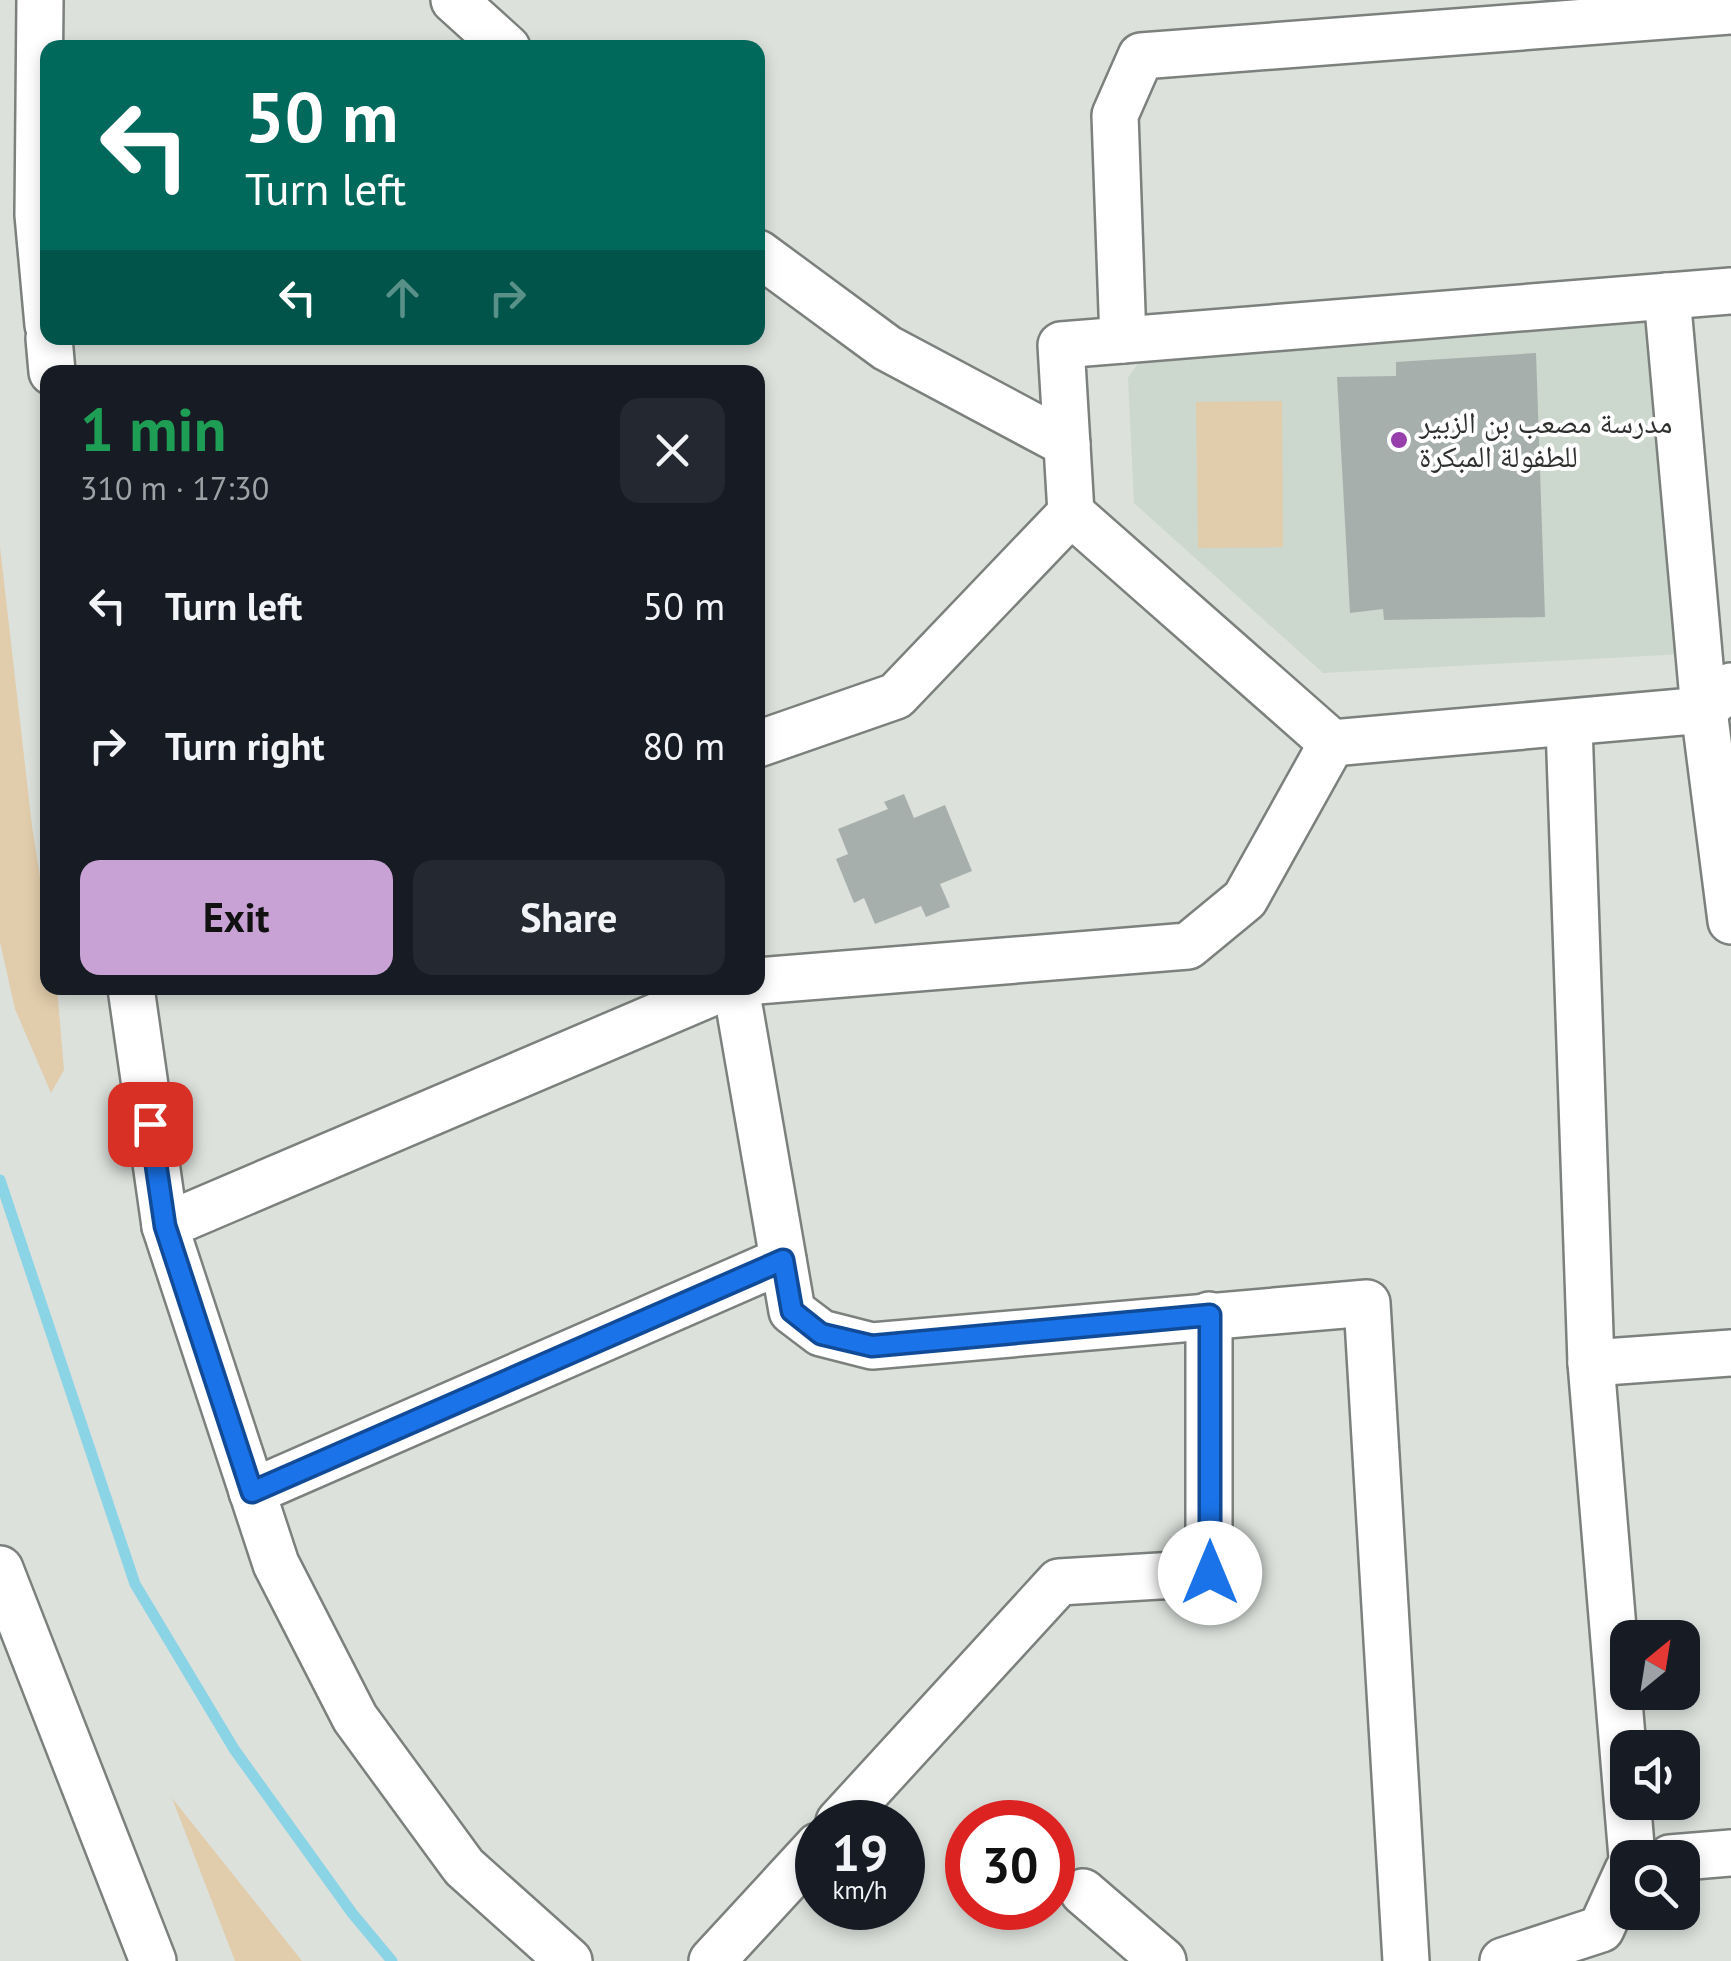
<!DOCTYPE html>
<html lang="en">
<head>
<meta charset="utf-8">
<style>
	:root { --surface:#171b24; --page:#242831; --text:#f1f3f6; --muted:#9ea1a6; --accent:#c8a2d5 }
	body { margin:0; font-family:"PT Sans","Noto Naskh Arabic",sans-serif; background:var(--page); color:var(--text); height:100vh; display:flex; flex-direction:column; font-size:38px; white-space:nowrap }
	* { box-sizing:border-box; margin:0 }
	p { font-size:32px; color:var(--muted) }
	.icon { flex:none; width:55px; height:55px; fill:none; stroke:currentColor; stroke-width:2; stroke-linecap:round; stroke-linejoin:round }
	.map { position:relative; flex:1; overflow:hidden }
	.sheet { position:absolute; left:40px; top:365px; width:725px; height:630px; display:flex; flex-direction:column; background:var(--surface); border-radius:20px; box-shadow:0 5px 15px #0003 }
	.sheet>* { flex:none }
	.top-card { position:absolute; left:40px; top:40px; width:725px; height:305px; border-radius:20px; box-shadow:0 5px 15px #0003; background:#00695c; color:#fff; overflow:hidden }
	.needle { width:65px; rotate:30deg }
	.fabs { position:absolute; left:1610px; top:1620px; display:grid; gap:20px }
	.fabs a { display:grid; place-items:center; width:90px; height:90px; border-radius:20px; background:var(--surface); box-shadow:0 5px 15px #0003; font-size:50px }
	.speed { position:absolute; left:795px; top:1800px; display:flex; gap:20px; font-size:50px; font-weight:700; text-align:center }
	.speed>* { display:grid; place-content:center; width:130px; height:130px; border-radius:50%; background:var(--surface); box-shadow:0 5px 15px #0003; line-height:1 }
	.speed small { font-size:25px; font-weight:400 }
	.speed .limit { border:15px solid #d22; background:#fff; color:#111 }
	.pin { position:absolute; display:grid; place-items:center; width:85px; height:85px; color:#fff; margin:-42px; border-radius:20px; box-shadow:0 5px 15px #0006 }
	.me { position:absolute; width:110px; margin:-55px; rotate:0deg; stroke-linejoin:round; filter:drop-shadow(0 0 8px #0008) }
	.turn { display:flex; align-items:center; gap:35px; height:210px; padding:0 40px; font-size:45px }
	.turn .icon { width:130px; height:130px; stroke-width:2.5 }
	.turn b { display:block; font-size:70px; line-height:85px }
	.lanes { display:flex; align-items:center; height:95px; padding:0 40px; background:#0003; justify-content:center; gap:50px; direction:ltr }
	.lanes .off { opacity:.35 }
	.round { display:grid; place-items:center; flex:none; width:105px; height:105px; border-radius:20px; background:var(--page) }
	.summary { display:flex; align-items:center; justify-content:space-between; height:170px; padding:0 40px }
	h1 { font-size:60px; font-weight:600; line-height:75px; color:#1e9e55 }
	.cta { display:flex; gap:20px; margin-top:auto; padding:20px 40px }
	.cta a { flex:1; height:115px; border-radius:20px; background:var(--accent); color:#111; font-size:40px; font-weight:600; line-height:115px; text-align:center }
	.cta a+a { background:var(--page); color:var(--text) }
	ul { padding:0; list-style:none }
	li { display:flex; align-items:center; gap:30px; height:140px; padding:0 40px }
	li div { flex:1 }
	li b { display:block; font-size:38px }
	li em { font-style:normal }
	.map>svg:first-child { display:block }
</style>
</head>
<body>
<div class="map">
<svg width="1731" height="1961" viewBox="0 0 1731 1961">
	<rect width="100%" height="100%" fill="#dce1dc"/>
	<path fill="#ccd7cd" d="M1656 313 1684 654 1323 673 1134 503 1128 378 1149 347Z"/>
	<g fill="#e1ccab">
		<path d="M1282 401 1283 547 1198 548 1196 402Z"/>
		<path d="M0 547 32 826 47 921 48 988H57L64 1070 51 1093 15 1009 0 942Z"/>
		<path d="M172 1798 302 1961H235Z"/>
	</g>
	<g fill="none" stroke-linecap="round" stroke-linejoin="round">
		<path stroke="#8bd4e6" stroke-width="11" d="M0 1180 135 1584 234 1749 352 1913 392 1961"/>
	</g>
	<g fill="#a7afad">
		<path d="M1536 353 1545 617 1384 620 1383 609 1350 613 1337 377 1396 376V362Z"/>
		<path d="M904 794 914 818 945 805 972 871 940 884 950 907 926 917 921 906 875 924 864 898 854 903 836 859 848 854 838 829 888 809 884 802Z"/>
	</g>
	<g fill="none" stroke-linecap="round" stroke-linejoin="round">
		<defs>
			<g id="minor">
				<path d="M40 0 38 215 48 325"/>
				<path d="M454 0 507 48"/>
				<path d="M758 253 887 348 1067 444"/>
				<path d="M1731 291 1061 345 1071 513 1332 743 1704 710 1731 686"/>
				<path d="M1667 296 1704 710 1731 921"/>
				<path d="M49 338 52 372"/>
				<path d="M1123 340 1115 115 1141 56 1731 11"/>
				<path d="M1569 725 1591 1363 1632 1858"/>
				<path d="M758 744 896 696 1071 513"/>
				<path d="M758 981 1188 946 1245 899 1332 743"/>
				<path d="M131 988 165 1226 276 1564 355 1718 464 1867 569 1961"/>
				<path d="M736 988 792 1311 821 1333 872 1346 1367 1303 1406 1961"/>
				<path d="M165 1226 723 988"/>
				<path d="M1591 1363 1731 1353"/>
				<path d="M252 1492 783 1260"/>
				<path d="M0 1569 153 1961"/>
				<path d="M839 1822 1059 1582 1209 1573V1315"/>
				<path d="M1670 1858 1731 1853"/>
				<path d="M1083 1892 1163 1961"/>
				<path d="M712 1961 818 1846"/>
				<path d="M1503 1961 1601 1929 1628 1870"/>
			</g>
		</defs>
		<use href="#minor" stroke="#7c817d" stroke-width="50"/>
		<use href="#minor" stroke="#fff" stroke-width="45"/>
	</g>
	<g fill="none" stroke-linecap="round" stroke-linejoin="round">
		<defs>
			<path id="route" d="M150 1124 165 1226 252 1492 783 1260 792 1311 821 1334 872 1346 1210 1315V1573"/>
		</defs>
		<use href="#route" stroke="#114b97" stroke-width="25"/>
		<use href="#route" stroke="#1a73e8" stroke-width="18"/>
	</g>
	<circle fill="#9740ac" stroke="#fff" stroke-width="4" cx="1399" cy="440" r="10"/>
	<g text-anchor="middle" stroke-width="8" stroke-linejoin="round" paint-order="stroke">
		<g font-size="30" fill="#2e302e" stroke="#fff" text-anchor="start">
			<text x="1419" y="433">مدرسة مصعب بن الزبير<tspan x="1419" dy="34">للطفولة المبكرة</tspan></text>
		</g>
	</g>
</svg>
<div class="fabs">
<a><svg class="needle" viewBox="-14 -14 28 28"><path d="M0-13l5 13h-10z" fill="#e53935"/><path d="M0 13l5-13h-10z" fill="#9ea1a6"/></svg></a>
<a><svg class="icon" aria-label="sound" viewBox="0 0 24 24"><path d="M4 9h4l5-4v14l-5-4H4zM17 9q2 3 0 6"/></svg></a>
<a><svg class="icon" aria-label="search" viewBox="0 0 24 24"><circle cx="10" cy="10" r="6"/><path d="M15 15l6 6"/></svg></a>
</div>
<div class="speed"><div>19<small>km/h</small></div><div class="limit">30</div></div>
<div class="pin" style="left:150px;top:1124px;background:#d93025"><svg class="icon" aria-label="arrive" viewBox="0 0 24 24"><path d="M6 21V4h12l-3 4 3 4H6"/></svg></div>
<svg class="me" style="left:1210px;top:1573px" viewBox="-20 -20 40 40"><circle r="19" fill="#fff"/><path d="M0-13L10 11 0 6-10 11z" fill="#1a73e8"/></svg>
<div class="top-card">
<div class="turn"><svg class="icon" aria-label="left" viewBox="0 0 24 24"><path d="M17 20v-9H6M10 6l-5 5 5 5"/></svg><div><b>50 m</b>Turn left</div></div>
<div class="lanes"><svg class="icon" aria-label="left" viewBox="0 0 24 24"><path d="M17 20v-9H6M10 6l-5 5 5 5"/></svg><svg class="icon off" aria-label="ahead" viewBox="0 0 24 24"><path d="M12 20V5M6 11l6-6 6 6"/></svg><svg class="icon off" aria-label="right" viewBox="0 0 24 24"><path d="M7 20v-9h11M14 6l5 5-5 5"/></svg></div>
</div>
<section class="sheet">
<div class="summary"><div><h1>1 min</h1><p>310 m · 17:30</p></div><a class="round"><svg class="icon" aria-label="close" viewBox="0 0 24 24"><path d="M6 6l12 12M18 6L6 18"/></svg></a></div>
<ul>
<li><svg class="icon" aria-label="left" viewBox="0 0 24 24"><path d="M17 20v-9H6M10 6l-5 5 5 5"/></svg><div><b>Turn left</b></div><em>50 m</em></li>
<li><svg class="icon" aria-label="right" viewBox="0 0 24 24"><path d="M7 20v-9h11M14 6l5 5-5 5"/></svg><div><b>Turn right</b></div><em>80 m</em></li>
</ul>
<div class="cta"><a>Exit</a><a>Share</a></div>
</section>
</div>
</body>
</html>
